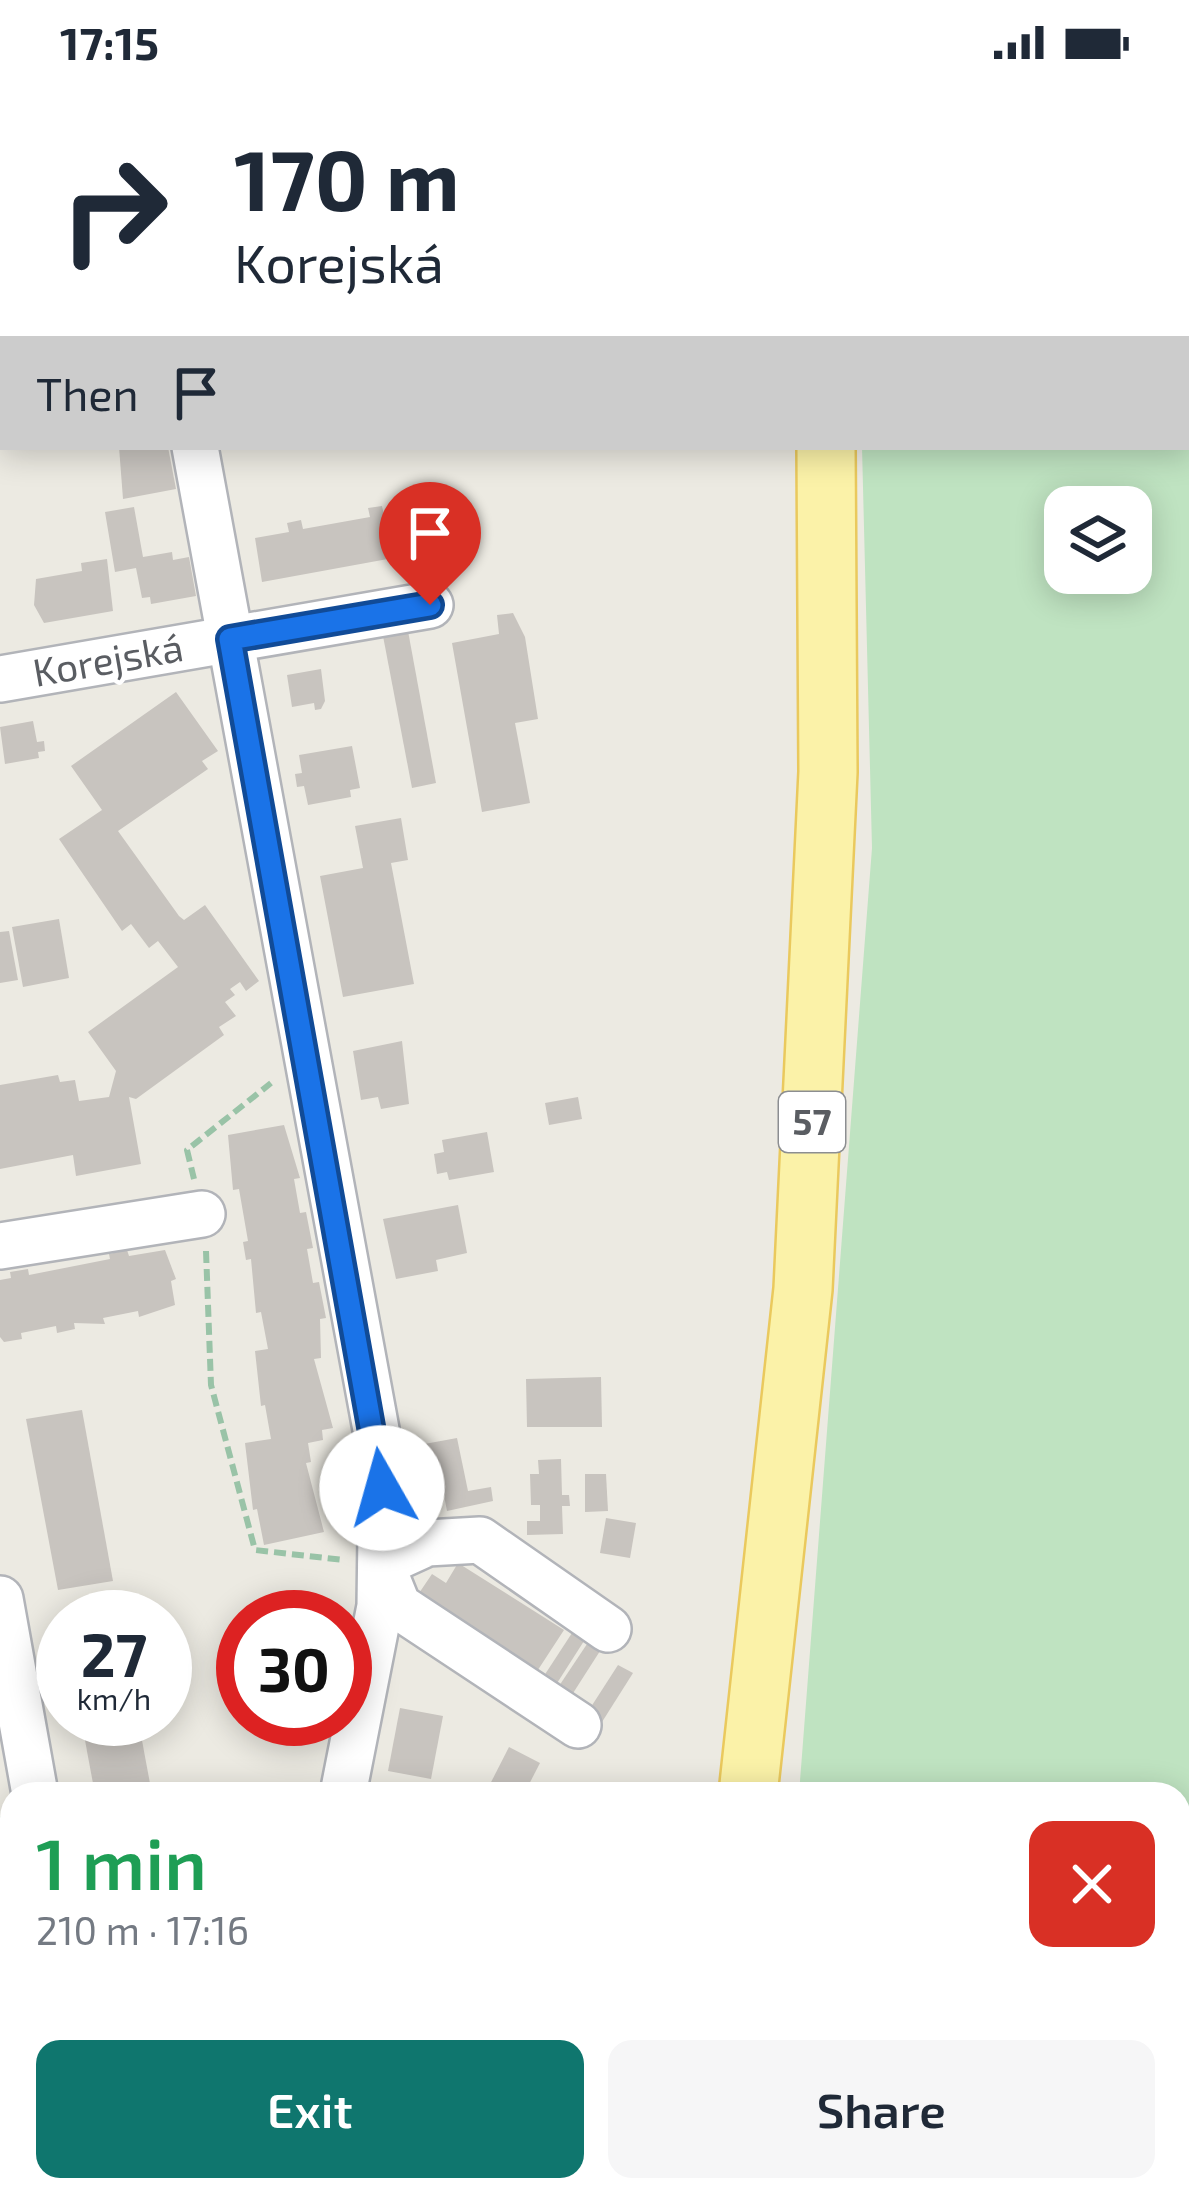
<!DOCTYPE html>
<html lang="en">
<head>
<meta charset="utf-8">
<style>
	:root { --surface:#fff; --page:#f6f6f7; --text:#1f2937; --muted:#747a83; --accent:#0f766e }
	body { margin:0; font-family:"Exo 2",sans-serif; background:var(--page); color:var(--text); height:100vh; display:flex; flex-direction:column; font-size:45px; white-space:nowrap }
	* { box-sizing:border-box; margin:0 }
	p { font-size:39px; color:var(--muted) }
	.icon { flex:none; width:66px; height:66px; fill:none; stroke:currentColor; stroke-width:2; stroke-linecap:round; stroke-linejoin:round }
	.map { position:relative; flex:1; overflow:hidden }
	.sheet { position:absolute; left:0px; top:1698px; width:1191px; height:420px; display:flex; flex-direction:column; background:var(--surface); border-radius:36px 36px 0 0; box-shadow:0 6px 30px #0003 }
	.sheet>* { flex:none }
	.hud { position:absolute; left:0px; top:0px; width:1191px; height:366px; box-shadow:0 6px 30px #0003; background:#fff; color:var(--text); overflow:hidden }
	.buttons { position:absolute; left:1044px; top:402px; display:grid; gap:24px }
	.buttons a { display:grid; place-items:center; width:108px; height:108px; border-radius:24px; background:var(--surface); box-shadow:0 6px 30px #0003; font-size:60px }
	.speed { position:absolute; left:36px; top:1506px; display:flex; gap:24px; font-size:60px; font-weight:700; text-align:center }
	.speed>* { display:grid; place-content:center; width:156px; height:156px; border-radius:50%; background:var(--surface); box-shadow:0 6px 30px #0003; line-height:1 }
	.speed small { font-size:30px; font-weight:400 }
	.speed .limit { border:18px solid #d22; background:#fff; color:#111 }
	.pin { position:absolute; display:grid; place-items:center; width:102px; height:102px; color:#fff; margin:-123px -51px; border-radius:50% 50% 50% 0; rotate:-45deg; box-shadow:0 0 12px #0007 }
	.pin .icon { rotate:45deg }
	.me { position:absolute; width:132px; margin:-66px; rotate:353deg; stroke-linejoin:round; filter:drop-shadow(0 0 9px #0008) }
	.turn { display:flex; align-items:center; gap:42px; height:252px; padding:0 36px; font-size:54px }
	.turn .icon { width:156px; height:156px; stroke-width:2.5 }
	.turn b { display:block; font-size:84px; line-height:102px }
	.then { display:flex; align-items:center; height:114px; padding:0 36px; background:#0003; gap:24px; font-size:45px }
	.round { display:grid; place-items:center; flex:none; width:126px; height:126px; border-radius:24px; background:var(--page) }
	.head { display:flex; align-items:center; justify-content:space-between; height:204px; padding:0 36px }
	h1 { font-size:72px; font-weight:600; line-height:90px; color:#1e9e55 }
	.cta { display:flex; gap:24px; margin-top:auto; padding:24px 36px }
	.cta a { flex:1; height:138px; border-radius:24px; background:var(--accent); color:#fff; font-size:48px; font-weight:600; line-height:138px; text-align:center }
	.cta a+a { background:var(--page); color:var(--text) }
	.status { display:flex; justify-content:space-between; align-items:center; height:84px; padding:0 60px; background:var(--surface); direction:ltr }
	.status svg { height:33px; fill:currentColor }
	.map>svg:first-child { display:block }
</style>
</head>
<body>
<div class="status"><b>17:15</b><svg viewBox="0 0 49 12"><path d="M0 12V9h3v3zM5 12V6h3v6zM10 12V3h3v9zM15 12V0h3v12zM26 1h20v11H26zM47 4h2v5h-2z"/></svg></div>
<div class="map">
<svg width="1189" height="2118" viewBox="0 0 1189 2118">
	<rect width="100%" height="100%" fill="#eceae2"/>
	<path fill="#bfe3c1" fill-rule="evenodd" d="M854 0H1189V2118H740L742 2106H1179V1710H799L872 764 862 363H1188V3ZM1131 423V489H1065V423Z"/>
	<g fill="#c8c4bf">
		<path d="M119 363H168L176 405 123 415Z"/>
		<path d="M382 422 384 431 418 425 426 468 262 498 255 454 289 448 287 439 301 436 303 445 370 433 368 424Z"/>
		<path d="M134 423 143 473 172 468 173 476 189 473 196 512 151 520 150 513 142 514 136 484 115 488 105 428Z"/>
		<path d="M107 475 113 527 44 539 34 521 36 495 82 487 81 479Z"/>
		<path d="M513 529 525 553 538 635 515 639 530 719 482 728 452 559 499 550 497 531Z"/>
		<path d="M408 547 436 699 412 704 383 552Z"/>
		<path d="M321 585 325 617 321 625 315 626 314 619 292 623 287 591Z"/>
		<path d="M176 608 218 667 202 677 208 685 118 747 179 832 184 836 205 821 259 897 246 907 240 898 230 905 235 911 225 918 236 932 219 943 224 951 136 1015 129 1013 141 1080 76 1092 73 1071 0 1085V1001L58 991 60 998 75 996 79 1017 109 1013 116 987 88 948 178 883 158 857 149 864 131 840 122 847 59 755 102 726 71 682Z"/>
		<path d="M33 637 37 658 44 657 45 667 38 668 39 674 5 680 0 643Z"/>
		<path d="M352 662 360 704 350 706 351 713 308 721 304 702 297 703 295 690 302 689 299 671Z"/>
		<path d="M401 734 408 776 391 779 414 900 343 913 320 792 363 784 355 742Z"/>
		<path d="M59 835 69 894 23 903 12 843Z"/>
		<path d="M9 847 18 896 0 899V848Z"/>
		<path d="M402 957 409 1020 381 1025 378 1013 361 1016 353 967Z"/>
		<path d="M578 1013 582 1035 549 1041 545 1019Z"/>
		<path d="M284 1041 300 1094 294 1095 300 1129 306 1128 313 1164 307 1165 313 1199 319 1198 326 1234 320 1235 321 1274 314 1275 333 1344 322 1346 323 1356 308 1359 311 1378 306 1379 324 1448 264 1461 257 1425 253 1426 245 1359 271 1355 265 1321 261 1322 255 1267 268 1265 261 1228 256 1229 251 1175 246 1176 243 1158 248 1157 239 1105 233 1106 228 1051Z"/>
		<path d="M487 1048 494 1088 449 1096 447 1088 437 1090 434 1070 444 1068 442 1056Z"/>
		<path d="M458 1121 467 1169 436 1176 438 1187 396 1195 383 1135Z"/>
		<path d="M127 1166 129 1172 165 1166 176 1195 171 1197 175 1221 139 1233 138 1227 103 1234 105 1240 74 1239 75 1245 57 1249 56 1242 21 1249 22 1255 4 1258 0 1253V1196L11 1194 10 1188 28 1185 29 1191 110 1175 109 1170Z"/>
		<path d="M601 1293 602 1343H527L526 1295Z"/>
		<path d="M82 1326 113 1497 58 1506 26 1335Z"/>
		<path d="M457 1354 468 1407 491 1403 493 1417 447 1427 442 1401 427 1403 419 1361Z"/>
		<path d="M561 1375 562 1411H569L570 1422H562L563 1450 527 1451V1437H540V1421H531L530 1390H539L538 1376Z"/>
		<path d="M585 1390H606L608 1427 585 1428Z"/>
		<path d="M606 1434 636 1439 630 1474 600 1469Z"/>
		<path d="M458 1479 564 1546 532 1595 413 1518 432 1490 446 1499Z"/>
		<path d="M572 1549 584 1557 552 1607 540 1598Z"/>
		<path d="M587 1560 600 1567 568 1617 555 1608Z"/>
		<path d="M618 1581 633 1589 602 1638 589 1626Z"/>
		<path d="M400 1624 443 1632 431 1695 388 1687Z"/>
		<path d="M81 1635H138L152 1710H95Z"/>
		<path d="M509 1663 540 1679 524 1710H485Z"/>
		<path d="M0 1951 12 2006V2029L0 2031Z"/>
		<path d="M308 2106H352L350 2118 307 2115Z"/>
	</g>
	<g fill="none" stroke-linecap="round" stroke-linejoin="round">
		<defs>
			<g id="minor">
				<path d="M129 0 130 3"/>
				<path d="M195 363 382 1378 380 1522 343 1710"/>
				<path d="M0 595 430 521"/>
				<path d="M0 1162 202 1130"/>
				<path d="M0 1515 35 1710"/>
				<path d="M578 1641 398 1522 381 1480 427 1459 480 1456 608 1545"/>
				<path d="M106 2106 108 2118"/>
				<path d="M265 2118 267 2106"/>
			</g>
			<g id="major">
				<path d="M813 0V3"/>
				<path d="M748 1710 803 1205 828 688 826 363"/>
				<path d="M684 2118 686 2106"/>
			</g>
		</defs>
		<use href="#minor" stroke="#b2b4b9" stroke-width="50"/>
		<use href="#major" stroke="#eac95d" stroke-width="62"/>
		<g stroke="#99c3a7" stroke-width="6" stroke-dasharray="12 6" stroke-linecap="butt">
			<path d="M194 1095 187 1066 271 999"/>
			<path d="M206 1167 211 1301 255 1466 344 1476"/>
			<path d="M2 1732 12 1782"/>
		</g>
		<use href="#minor" stroke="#fff" stroke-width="45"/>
		<use href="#major" stroke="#fbf2a8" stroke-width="57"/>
	</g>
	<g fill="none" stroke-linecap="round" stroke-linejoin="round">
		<defs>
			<path id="route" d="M382 1404 230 555 430 521"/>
		</defs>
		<use href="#route" stroke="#114b97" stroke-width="30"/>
		<use href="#route" stroke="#1a73e8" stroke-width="21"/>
	</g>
	<g text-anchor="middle" stroke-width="9" stroke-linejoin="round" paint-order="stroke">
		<rect fill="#fff" stroke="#8c8e91" stroke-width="3" x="779" y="1008" width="66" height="60" rx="9"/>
		<g font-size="36" font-weight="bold" fill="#5a5d62">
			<text x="812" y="1051">57</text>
		</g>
		<g font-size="39" fill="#5a5d62" stroke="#fff">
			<text transform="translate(108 576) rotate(-10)" y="14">Korejská</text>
		</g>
	</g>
</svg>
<div class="buttons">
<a><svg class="icon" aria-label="layers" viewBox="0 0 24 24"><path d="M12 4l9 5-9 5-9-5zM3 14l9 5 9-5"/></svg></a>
</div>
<div class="speed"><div>27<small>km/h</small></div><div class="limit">30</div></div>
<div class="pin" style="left:430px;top:521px;background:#d93025"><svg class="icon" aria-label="arrive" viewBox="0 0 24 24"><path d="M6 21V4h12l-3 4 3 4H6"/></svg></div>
<svg class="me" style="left:382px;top:1404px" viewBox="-20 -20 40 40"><circle r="19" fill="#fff"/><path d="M0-13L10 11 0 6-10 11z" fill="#1a73e8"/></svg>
<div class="hud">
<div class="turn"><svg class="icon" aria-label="right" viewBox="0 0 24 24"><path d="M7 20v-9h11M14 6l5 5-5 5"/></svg><div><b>170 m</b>Korejská</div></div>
<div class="then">Then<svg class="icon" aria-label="arrive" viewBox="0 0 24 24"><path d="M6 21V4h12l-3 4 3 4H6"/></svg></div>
</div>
<section class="sheet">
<div class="head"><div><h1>1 min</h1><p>210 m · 17:16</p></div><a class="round" style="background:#d93025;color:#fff"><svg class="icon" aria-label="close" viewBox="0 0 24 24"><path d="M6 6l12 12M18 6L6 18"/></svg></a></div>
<div class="cta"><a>Exit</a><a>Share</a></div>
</section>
</div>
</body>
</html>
